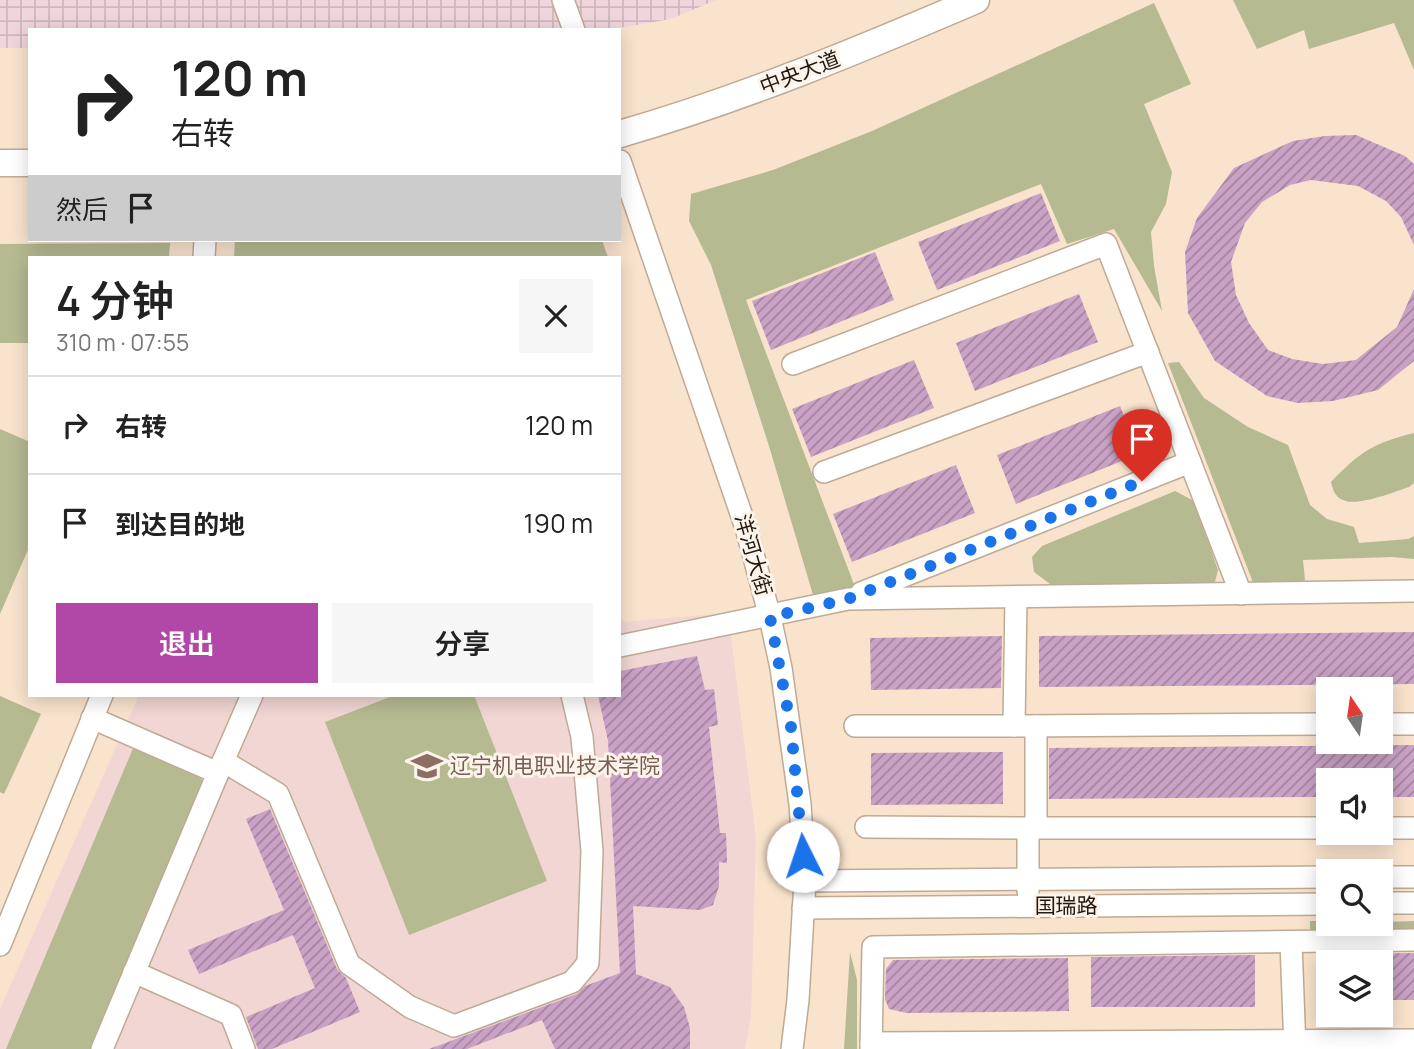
<!DOCTYPE html>
<html lang="zh">
<head>
<meta charset="utf-8">
<style>
	:root { --surface:#fff; --page:#f6f6f6; --text:#222; --muted:#767676; --line:#e0e0e0; --accent:#b147a7 }
	body { margin:0; font-family:Manrope,"Noto Sans SC",sans-serif; background:var(--page); color:var(--text); height:100vh; display:flex; flex-direction:column; font-size:26px; white-space:nowrap }
	* { box-sizing:border-box; margin:0 }
	p { font-size:23px; color:var(--muted) }
	.icon { flex:none; width:38px; height:38px; fill:none; stroke:currentColor; stroke-width:2; stroke-linecap:round; stroke-linejoin:round }
	.map { position:relative; flex:1; overflow:hidden }
	.panel { position:absolute; left:28px; top:256px; width:593px; height:441px; display:flex; flex-direction:column; background:var(--surface); border-radius:0px; box-shadow:0 4px 18px #0003 }
	.panel>* { flex:none }
	.top-card { position:absolute; left:28px; top:28px; width:593px; height:214px; border-radius:0px; box-shadow:0 4px 18px #0003; background:#fff; color:var(--text); overflow:hidden }
	.needle { width:46px; rotate:347deg }
	.controls { position:absolute; left:1316px; top:677px; display:grid; gap:14px }
	.controls a { display:grid; place-items:center; width:77px; height:77px; border-radius:0px; background:var(--surface); box-shadow:0 4px 18px #0003; font-size:35px }
	.pin { position:absolute; display:grid; place-items:center; width:60px; height:60px; color:#fff; margin:-72px -30px; border-radius:50% 50% 50% 0; rotate:-45deg; box-shadow:0 0 7px #0007 }
	.pin .icon { rotate:45deg }
	.me { position:absolute; width:77px; margin:-38px; rotate:356deg; stroke-linejoin:round; filter:drop-shadow(0 0 5px #0008) }
	.turn { display:flex; align-items:center; gap:24px; height:147px; padding:0 28px; font-size:32px }
	.turn .icon { width:91px; height:91px; stroke-width:2.5 }
	.turn b { display:block; font-size:49px; line-height:60px }
	.then { display:flex; align-items:center; height:66px; padding:0 28px; background:#0003; gap:14px; font-size:26px }
	.round { display:grid; place-items:center; flex:none; width:74px; height:74px; border-radius:0px; background:var(--page) }
	.head { display:flex; align-items:center; justify-content:space-between; height:119px; padding:0 28px }
	h1 { font-size:42px; font-weight:600; line-height:52px }
	.cta { display:flex; gap:14px; margin-top:auto; padding:14px 28px }
	.cta a { flex:1; height:80px; border-radius:0px; background:var(--accent); color:#fff; font-size:28px; font-weight:600; line-height:80px; text-align:center }
	.cta a+a { background:var(--page); color:var(--text) }
	ul { padding:0; list-style:none }
	li { display:flex; align-items:center; gap:21px; height:98px; padding:0 28px; border-top:2px solid var(--line) }
	li div { flex:1 }
	li b { display:block; font-size:26px }
	li em { font-style:normal }
	.map>svg:first-child { display:block }
</style>
</head>
<body>
<div class="map">
<svg width="1414" height="1049" viewBox="0 0 1414 1049">
	<defs>
		<pattern id="industrial-grid" width="8" height="8" patternUnits="userSpaceOnUse" patternTransform="scale(1.75)"><rect width="8" height="8" fill="#f0d6dc"/><path d="M0 4h8M4 0v8" fill="none" stroke="#ceb7bc"/></pattern>
		<pattern id="building-hatch" width="6" height="6" patternUnits="userSpaceOnUse" patternTransform="scale(1.75)"><rect width="6" height="6" fill="#c9a2c5"/><path d="M-1 1l2-2M0 6l6-6M5 7l2-2" fill="none" stroke="#a3839f"/></pattern>
	</defs>
	<rect width="100%" height="100%" fill="#f9e3cd"/>
	<path fill="url(#industrial-grid)" d="M0 0H716L671 19 608 30H30V48H0Z"/>
	<path fill="#f1d6d4" d="M728 613 756 838 751 1016 745 1049H0V1009L139 695H620V614L623 622Z"/>
	<g fill="#b6ba91">
		<path d="M1233 0H1414V70L1394 23 1309 49 1304 30 1257 49Z"/>
		<path d="M1154 3 1191 84 1144 104 1172 172 1166 204 1151 232 1154 266 1162 311 1114 229 1067 244 1041 184 746 300 855 587 828 598 813 595 769 446 711 265 689 221 691 194 773 170 872 131Z"/>
		<path d="M235 240H602L608 257H234Z"/>
		<path d="M170 243 169 257H30V343H0V244Z"/>
		<path d="M1179 362 1204 398 1248 427 1288 445 1310 505 1327 519 1354 527 1359 543 1408 539 1414 536V559L1392 557 1303 560 1305 580 1297 584 1254 585 1168 363Z"/>
		<path d="M0 429 30 442V545L0 614Z"/>
		<path d="M1414 433V483L1409 487C1394 492 1357 507 1343 500 1335 497 1333 490 1331 482 1360 452 1373 443 1414 433Z"/>
		<path d="M1175 491 1194 501 1218 570 1214 586 1060 585 1050 584 1034 572 1032 557 1042 546Z"/>
		<path d="M395 695H474L547 881 409 935 325 722Z"/>
		<path d="M0 696 41 714 4 794 0 792Z"/>
		<path d="M134 746 192 770 204 782 94 1049H6Z"/>
		<path d="M1310 921H1328V924L1414 921V932H1310Z"/>
		<path d="M850 952 857 980V1049H844Z"/>
	</g>
	<g fill="url(#building-hatch)">
		<path d="M1356 135 1405 156 1414 164V245L1401 217 1386 201 1358 186 1311 180 1290 185 1262 202 1245 223 1231 262 1236 295 1249 323 1268 350 1292 359 1323 364 1356 360 1397 327 1414 289V361L1378 390 1333 401 1298 403 1267 396 1215 361 1188 313 1185 252 1197 218 1234 168 1293 141 1325 136Z"/>
		<path d="M1041 193 1060 241 937 290 918 242Z"/>
		<path d="M875 252 894 300 771 350 752 301Z"/>
		<path d="M1079 294 1098 342 975 391 956 343Z"/>
		<path d="M914 360 934 408 811 457 792 409Z"/>
		<path d="M1120 406 1139 454 1016 504 997 455Z"/>
		<path d="M956 465 975 513 852 562 833 514Z"/>
		<path d="M1414 632V684L1039 687V636Z"/>
		<path d="M1002 636 1001 688 871 690 870 638Z"/>
		<path d="M697 656 705 690 714 689 718 725 709 727 720 833H726L727 863 719 862V886L713 905 700 910 633 906 636 974 670 987 684 1007 690 1028V1049H555L542 1020 467 1049H429L577 994 585 986 620 973 608 741 598 695H620V671Z"/>
		<path d="M1414 745V797H1381V780H1319V797L1049 799V748Z"/>
		<path d="M1003 752V804L871 805V753Z"/>
		<path d="M270 809 337 969 346 978 360 1012 272 1049H258L246 1017 315 988 293 935 199 974 188 950 284 910 246 819Z"/>
		<path d="M1414 953V1000H1381V962H1320V954Z"/>
		<path d="M1255 955V1007H1091V957Z"/>
		<path d="M1068 958 1069 1011 907 1013 889 1009 885 999 886 969 893 960Z"/>
	</g>
	<g fill="none" stroke-linecap="round" stroke-linejoin="round">
		<defs>
			<g id="minor">
				<path d="M563 0 574 30"/>
				<path d="M620 161 746 528 770 617 781 668 800 804 805 881 798 1000 792 1049"/>
				<path d="M204 257 205 240"/>
				<path d="M793 364 1106 244 1241 594"/>
				<path d="M824 472 1148 352"/>
				<path d="M861 593 1190 462"/>
				<path d="M620 646 848 599 1414 591"/>
				<path d="M92 718 218 773 102 1049"/>
				<path d="M1381 724H1414"/>
				<path d="M855 726H1014L1016 597"/>
				<path d="M1014 726 1328 724"/>
				<path d="M223 761 278 794 349 964 410 1007 454 1026 572 982 588 963 592 851 582 737 572 695"/>
				<path d="M218 773 252 695"/>
				<path d="M866 827 1036 828V726"/>
				<path d="M1028 828V892"/>
				<path d="M1036 828H1328"/>
				<path d="M1381 828H1414"/>
				<path d="M1381 877H1414"/>
				<path d="M805 881 1328 877"/>
				<path d="M1381 903H1414"/>
				<path d="M803 908 1328 904"/>
				<path d="M1291 942 1295 1049"/>
				<path d="M0 945 102 695"/>
				<path d="M134 972 231 1015 244 1049"/>
				<path d="M871 1043 1414 1040"/>
				<path d="M871 1049 873 947 1414 940"/>
			</g>
			<g id="major">
				<path d="M620 134C744 98 857 51 976 0"/>
				<path d="M0 163H30"/>
			</g>
		</defs>
		<use href="#minor" stroke="#bfaa95" stroke-width="24"/>
		<use href="#major" stroke="#bfaa95" stroke-width="29"/>
		<use href="#minor" stroke="#fff" stroke-width="21"/>
		<use href="#major" stroke="#fff" stroke-width="26"/>
	</g>
	<g fill="none" stroke-linecap="round" stroke-linejoin="round">
		<path stroke="#1a73e8" stroke-width="12" stroke-dasharray="0 21.6" d="M803 856 791 727 770 617 848 599 1142 481"/>
	</g>
	<defs>
		<symbol id="university-bare" viewBox="-9 -9 18 18"><path d="M0-5L7-2L0 1L-7-2ZM-4 1L0 2.5L4 1V4Q0 6-4 4Z" fill="#8d6e63" stroke="#fcf3ea" stroke-width="2.5" paint-order="stroke"/></symbol>
	</defs>
	<g fill-rule="evenodd">
		<use href="#university-bare" x="405" y="744" width="44" height="44"/>
	</g>
	<g text-anchor="middle" stroke-width="6" stroke-linejoin="round" paint-order="stroke">
		<g font-size="21" fill="#221a12" stroke="#fcf3ea">
			<text transform="translate(800 73) rotate(-21)" y="7">中央大道</text>
			<text transform="translate(753 555) rotate(74)" y="7">洋河大街</text>
			<text x="1066" y="913">国瑞路</text>
		</g>
		<g font-size="21" fill="#785e54" stroke="#fcf3ea" text-anchor="start">
			<text x="450" y="773">辽宁机电职业技术学院</text>
		</g>
	</g>
</svg>
<div class="controls">
<a><svg class="needle" viewBox="-14 -14 28 28"><path d="M0-13l5 13h-10z" fill="#e53935"/><path d="M0 13l5-13h-10z" fill="#767676"/></svg></a>
<a><svg class="icon" aria-label="sound" viewBox="0 0 24 24"><path d="M4 9h4l5-4v14l-5-4H4zM17 9q2 3 0 6"/></svg></a>
<a><svg class="icon" aria-label="search" viewBox="0 0 24 24"><circle cx="10" cy="10" r="6"/><path d="M15 15l6 6"/></svg></a>
<a><svg class="icon" aria-label="layers" viewBox="0 0 24 24"><path d="M12 4l9 5-9 5-9-5zM3 14l9 5 9-5"/></svg></a>
</div>
<div class="pin" style="left:1142px;top:481px;background:#d93025"><svg class="icon" aria-label="arrive" viewBox="0 0 24 24"><path d="M6 21V4h12l-3 4 3 4H6"/></svg></div>
<svg class="me" style="left:803px;top:856px" viewBox="-20 -20 40 40"><circle r="19" fill="#fff"/><path d="M0-13L10 11 0 6-10 11z" fill="#1a73e8"/></svg>
<div class="top-card">
<div class="turn"><svg class="icon" aria-label="right" viewBox="0 0 24 24"><path d="M7 20v-9h11M14 6l5 5-5 5"/></svg><div><b>120 m</b>右转</div></div>
<div class="then">然后<svg class="icon" aria-label="arrive" viewBox="0 0 24 24"><path d="M6 21V4h12l-3 4 3 4H6"/></svg></div>
</div>
<section class="panel">
<div class="head"><div><h1>4 分钟</h1><p>310 m · 07:55</p></div><a class="round"><svg class="icon" aria-label="close" viewBox="0 0 24 24"><path d="M6 6l12 12M18 6L6 18"/></svg></a></div>
<ul>
<li><svg class="icon" aria-label="right" viewBox="0 0 24 24"><path d="M7 20v-9h11M14 6l5 5-5 5"/></svg><div><b>右转</b></div><em>120 m</em></li>
<li><svg class="icon" aria-label="arrive" viewBox="0 0 24 24"><path d="M6 21V4h12l-3 4 3 4H6"/></svg><div><b>到达目的地</b></div><em>190 m</em></li>
</ul>
<div class="cta"><a>退出</a><a>分享</a></div>
</section>
</div>
</body>
</html>
